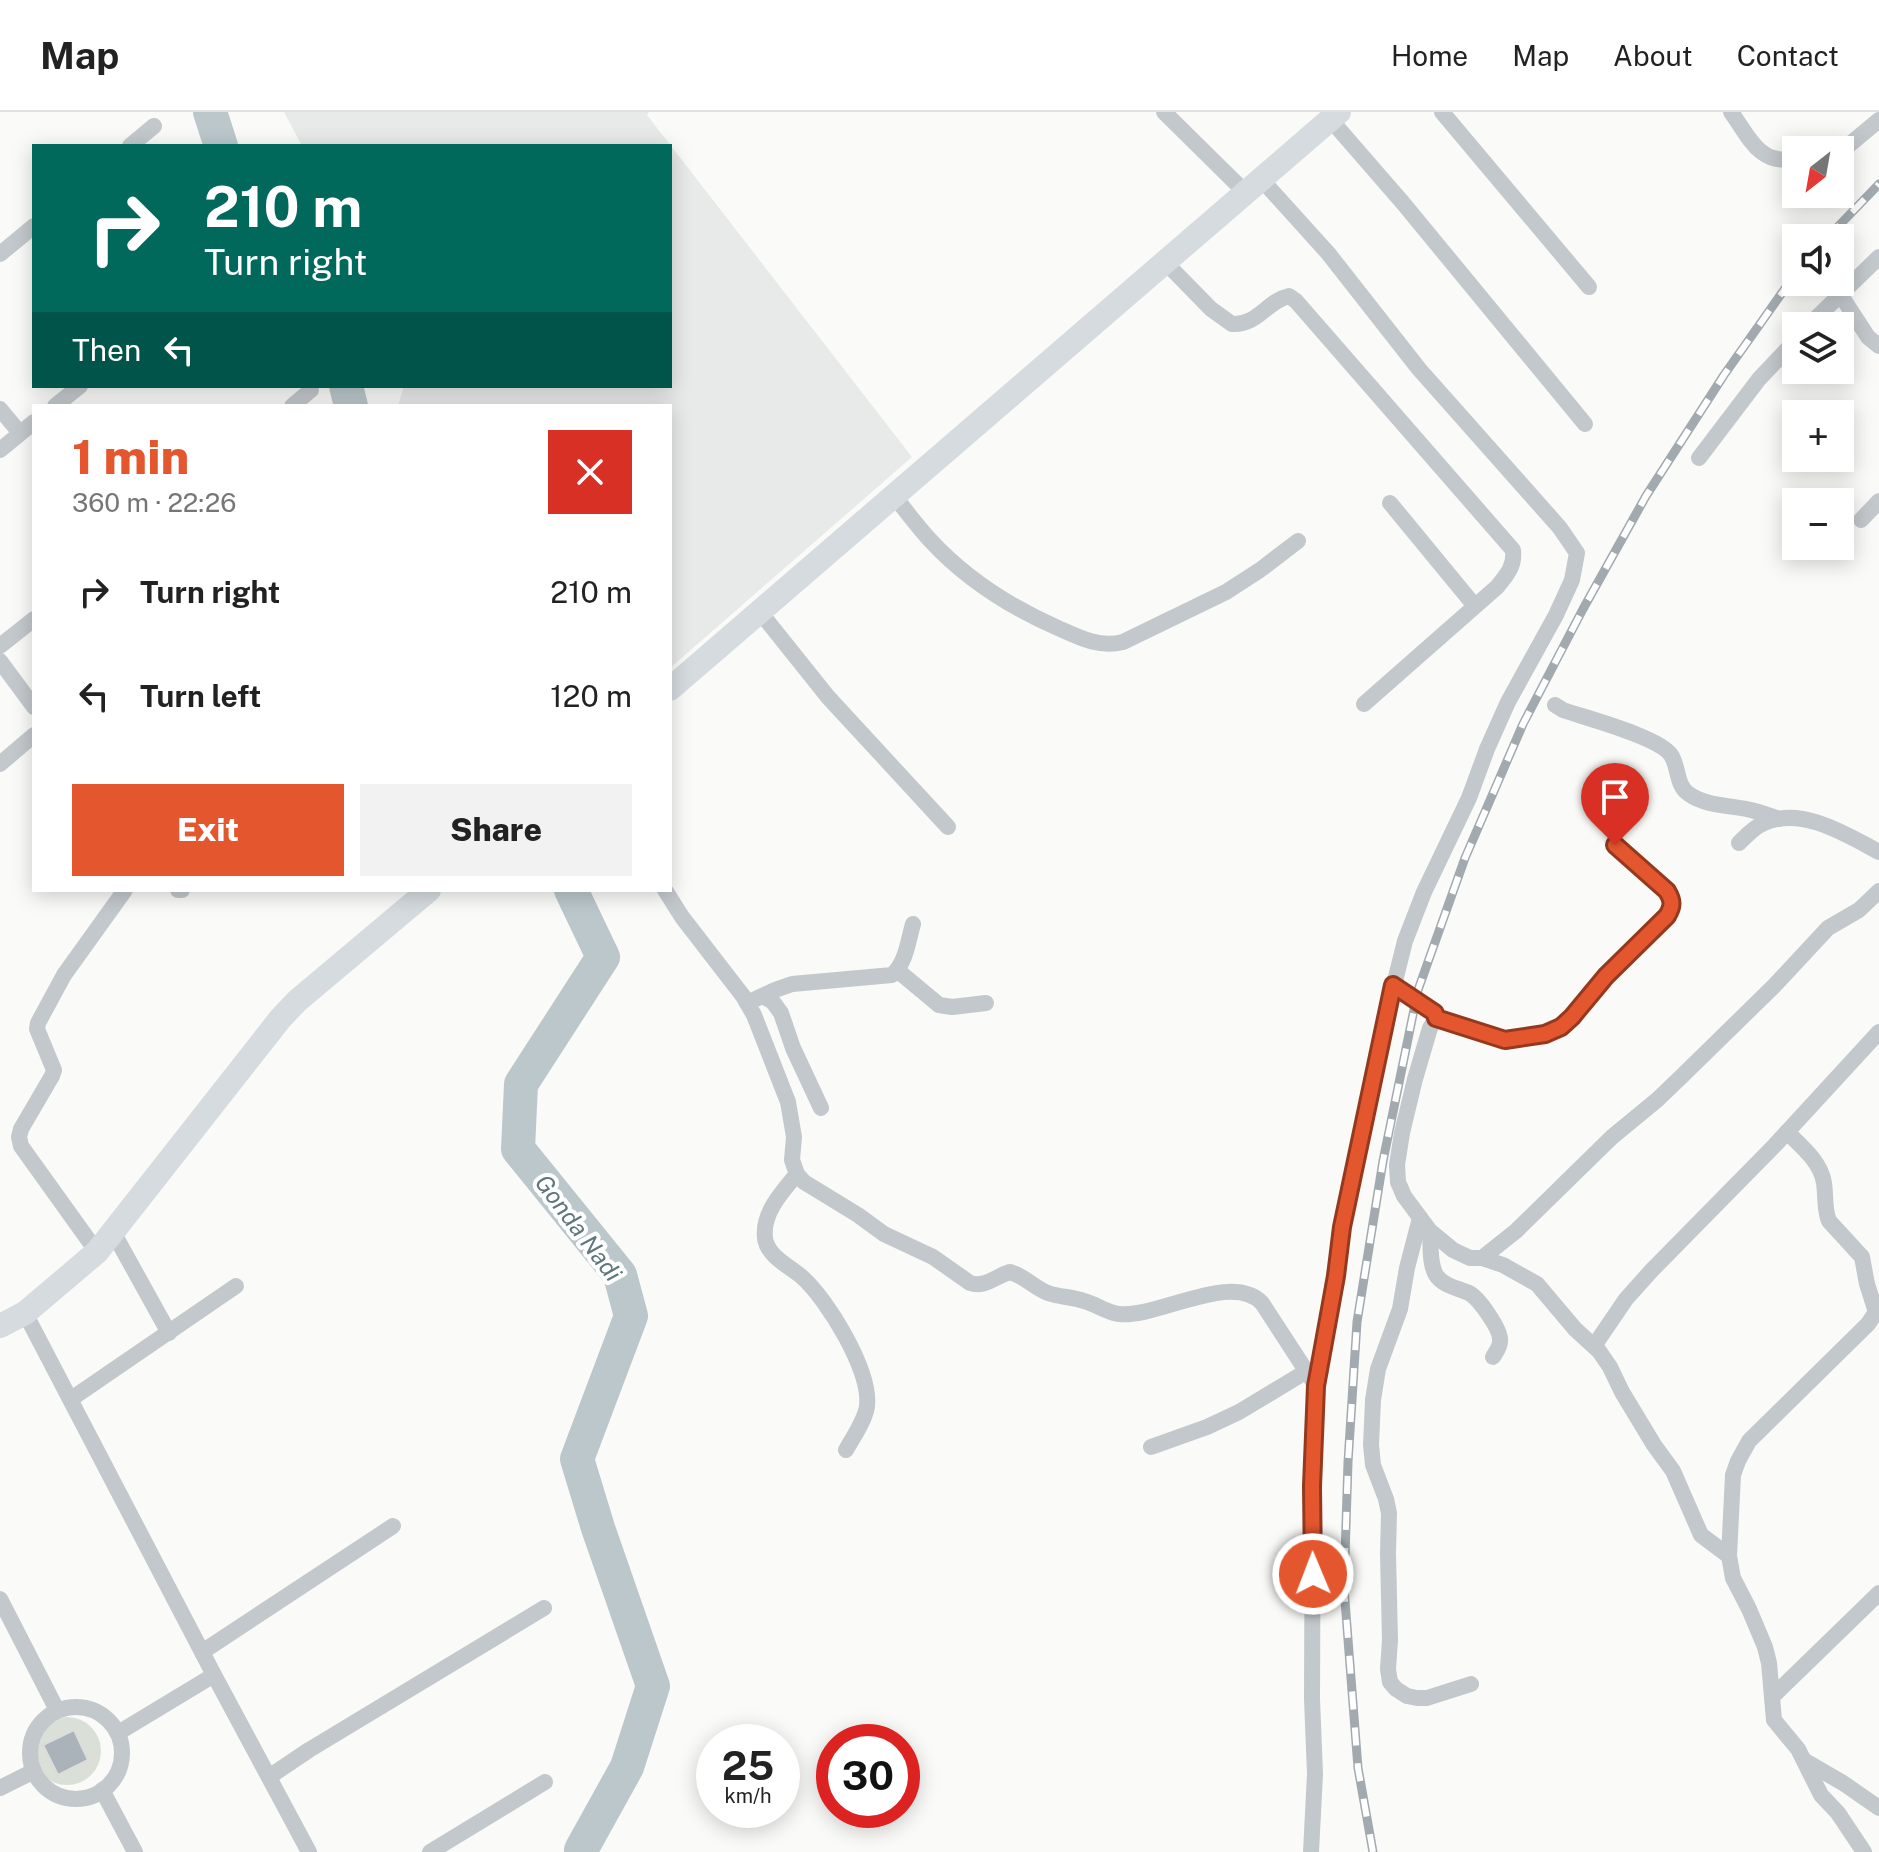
<!DOCTYPE html>
<html lang="en">
<head>
<meta charset="utf-8">
<style>
	:root { --surface:#fff; --page:#f2f2f2; --text:#222; --muted:#767676; --line:#e0e0e0; --accent:#e4572e }
	body { margin:0; font-family:"Public Sans",sans-serif; background:var(--page); color:var(--text); height:100vh; display:flex; flex-direction:column; font-size:30px; white-space:nowrap }
	* { box-sizing:border-box; margin:0 }
	p { font-size:26px; color:var(--muted) }
	.icon { flex:none; width:44px; height:44px; fill:none; stroke:currentColor; stroke-width:2; stroke-linecap:round; stroke-linejoin:round }
	.map { position:relative; flex:1; overflow:hidden }
	.details { position:absolute; left:32px; top:292px; width:640px; height:488px; display:flex; flex-direction:column; background:var(--surface); border-radius:0px; box-shadow:0 4px 20px #0003 }
	.details>* { flex:none }
	.top-card { position:absolute; left:32px; top:32px; width:640px; height:244px; border-radius:0px; box-shadow:0 4px 20px #0003; background:#00695c; color:#fff; overflow:hidden }
	.needle { width:52px; rotate:211deg }
	.buttons { position:absolute; left:1782px; top:24px; display:grid; gap:16px }
	.buttons a { display:grid; place-items:center; width:72px; height:72px; border-radius:0px; background:var(--surface); box-shadow:0 4px 20px #0003; font-size:40px }
	.speed { position:absolute; left:696px; top:1612px; display:flex; gap:16px; font-size:40px; font-weight:700; text-align:center }
	.speed>* { display:grid; place-content:center; width:104px; height:104px; border-radius:50%; background:var(--surface); box-shadow:0 4px 20px #0003; line-height:1 }
	.speed small { font-size:20px; font-weight:400 }
	.speed .limit { border:12px solid #d22; background:#fff; color:#111 }
	.pin { position:absolute; display:grid; place-items:center; width:68px; height:68px; color:#fff; margin:-82px -34px; border-radius:50% 50% 50% 0; rotate:-45deg; box-shadow:0 0 8px #0007 }
	.pin .icon { rotate:45deg }
	.me { position:absolute; width:88px; margin:-44px; rotate:359deg; stroke-linejoin:round; filter:drop-shadow(0 0 6px #0008) }
	.turn { display:flex; align-items:center; gap:28px; height:168px; padding:0 40px; font-size:36px }
	.turn .icon { width:104px; height:104px; stroke-width:2.5 }
	.turn b { display:block; font-size:56px; line-height:68px }
	.then { display:flex; align-items:center; height:76px; padding:0 40px; background:#0003; gap:16px; font-size:30px }
	.round { display:grid; place-items:center; flex:none; width:84px; height:84px; border-radius:0px; background:var(--page) }
	.overview { display:flex; align-items:center; justify-content:space-between; height:136px; padding:0 40px }
	h1 { font-size:48px; font-weight:800; line-height:60px; color:var(--accent) }
	.cta { display:flex; gap:16px; margin-top:auto; padding:16px 40px }
	.cta a { flex:1; height:92px; border-radius:0px; background:var(--accent); color:#fff; font-size:32px; font-weight:800; line-height:92px; text-align:center }
	.cta a+a { background:var(--page); color:var(--text) }
	ul { padding:0; list-style:none }
	li { display:flex; align-items:center; gap:24px; height:104px; padding:0 40px }
	li div { flex:1 }
	li b { display:block; font-size:30px }
	li em { font-style:normal }
	header { display:flex; align-items:center; gap:48px; box-sizing:border-box; height:112px; padding:0 40px; background:var(--surface); border-bottom:2px solid var(--line) }
	header strong { font-size:38px }
	nav { display:flex; gap:44px; margin-inline-start:auto; font-size:28px }
	.map>svg:first-child { display:block }
</style>
</head>
<body>
<header>
<strong>Map</strong>
<nav><a>Home</a><a>Map</a><a>About</a><a>Contact</a></nav>
</header>
<div class="map">
<svg width="1879" height="1740" viewBox="0 0 1879 1740">
	<rect width="100%" height="100%" fill="#fafaf8"/>
	<path fill="#e8e9e9" d="M284 0H649L647 3 912 345 670 556V294H398L404 274H670V34H302Z"/>
	<circle fill="#dadfd7" cx="67" cy="1639" r="34"/>
	<g fill="none" stroke-linecap="round" stroke-linejoin="round">
		<g stroke="#bbc7cb" stroke-width="34">
			<path d="M210 0 221 34"/>
			<path d="M346 274 351 294"/>
			<path d="M571 778 603 845 521 972 518 1037 620 1163 631 1204 577 1347 598 1416 653 1574 627 1655 581 1738V1740"/>
		</g>
	</g>
	<path fill="#aab3b9" stroke="#dcdcda" stroke-width="2" d="M74 1618 88 1648 58 1663 43 1633Z"/>
	<g fill="none" stroke-linecap="round" stroke-linejoin="round">
		<g stroke="#c3c8cc" stroke-width="16">
			<path d="M1164 0 1246 81"/>
			<path d="M1442 0 1589 175"/>
			<path d="M1731 0C1749 25 1760 55 1796 46"/>
			<path d="M1330 7 1403 91 1585 312"/>
			<path d="M130 34 154 14"/>
			<path d="M1839 38 1849 33 1879 8"/>
			<path d="M1261 67 1328 141 1419 257 1560 416 1577 441 1572 468 1556 503 1508 590 1487 637 1469 686 1424 780 1405 829 1384 913 1346 1091 1316 1274 1313 1325 1312 1587 1315 1662 1311 1740"/>
			<path d="M0 142 34 114"/>
			<path d="M1165 150 1211 197 1232 212C1257 214 1267 189 1289 184L1296 189 1513 438C1515 454 1507 463 1497 475L1364 592"/>
			<path d="M1840 182 1868 225 1879 234"/>
			<path d="M1808 214 1879 145"/>
			<path d="M55 294 80 274"/>
			<path d="M292 294 311 278"/>
			<path d="M0 297 20 321"/>
			<path d="M0 338 34 310"/>
			<path d="M1699 346 1759 267 1796 228"/>
			<path d="M895 385C906 399 918 415 930 428 966 467 1010 495 1058 516 1080 526 1099 536 1123 530L1226 480 1260 458 1298 429"/>
			<path d="M1390 391 1474 493"/>
			<path d="M1861 408 1879 389"/>
			<path d="M760 500 828 585 948 715"/>
			<path d="M0 534 34 507"/>
			<path d="M0 549 34 595"/>
			<path d="M1555 593 1563 598C1586 606 1659 625 1671 643 1679 655 1676 674 1689 682 1707 695 1734 693 1755 699 1763 701 1771 704 1779 707"/>
			<path d="M0 652 34 623"/>
			<path d="M1739 731C1746 724 1754 715 1764 711 1802 694 1847 723 1879 740"/>
			<path d="M178 778H182"/>
			<path d="M665 778 682 805 743 884 754 903 788 990 794 1025 792 1048 797 1062 804 1070 858 1103 884 1122 933 1145 970 1171C985 1176 996 1164 1010 1160 1025 1164 1034 1176 1048 1181 1059 1185 1073 1185 1084 1189 1096 1192 1107 1201 1119 1202 1159 1206 1231 1159 1262 1191L1316 1274"/>
			<path d="M897 858 939 893 952 895 986 891"/>
			<path d="M1393 873 1435 901 1436 906 1430 916 1415 967 1402 1021 1397 1053 1398 1070 1404 1084 1430 1119 1453 1138 1470 1146H1482L1503 1153 1537 1172 1575 1217 1599 1239 1610 1255 1622 1280 1654 1333 1673 1359 1701 1423 1729 1444 1733 1466 1749 1497 1765 1535 1769 1551 1774 1608 1798 1637 1821 1683 1838 1701 1864 1740"/>
			<path d="M763 884 773 890 781 901 793 936 821 996"/>
			<path d="M747 891 775 878 792 872 892 863C906 851 908 829 913 812"/>
			<path d="M1436 906 1505 928 1545 922 1561 915 1572 905 1606 864 1667 804C1673 794 1673 789 1667 779L1615 733"/>
			<path d="M797 1062C782 1080 762 1101 765 1126 767 1144 789 1154 802 1165 828 1188 871 1259 867 1294 865 1309 853 1325 846 1338"/>
			<path d="M1420 1106 1407 1156 1400 1197 1378 1257 1373 1288 1371 1333 1373 1353 1386 1387 1389 1401 1388 1441 1390 1528 1388 1557 1390 1570 1396 1577 1407 1584 1417 1586H1427L1471 1572"/>
			<path d="M1430 1119C1431 1133 1429 1151 1436 1163 1443 1174 1458 1176 1469 1181 1479 1186 1500 1217 1500 1227 1501 1233 1496 1240 1493 1245"/>
			<path d="M113 1120 169 1221"/>
			<path d="M97 1140 21 1034 19 1025 21 1017 52 964 54 958 37 917 38 911 64 863 125 778"/>
			<path d="M1482 1146 1516 1119 1612 1025 1657 988 1682 964 1774 874 1828 816 1859 798 1879 779"/>
			<path d="M25 1201 214 1563 309 1740"/>
			<path d="M1594 1234 1626 1187 1652 1158 1775 1033 1879 920"/>
			<path d="M71 1287 236 1174"/>
			<path d="M1151 1335 1207 1315 1239 1300 1307 1259"/>
			<path d="M1729 1444 1733 1363 1738 1349 1749 1329 1868 1212 1876 1200 1867 1172 1862 1145 1829 1109C1824 1097 1826 1084 1824 1071 1821 1050 1802 1035 1787 1020"/>
			<path d="M0 1487 57 1598"/>
			<path d="M202 1540 393 1414"/>
			<path d="M1772 1585 1879 1481"/>
			<circle cx="76" cy="1641" r="46"/>
			<path d="M118 1621 214 1563"/>
			<path d="M1805 1649 1843 1671 1879 1696"/>
			<path d="M269 1665 309 1638 544 1496"/>
			<path d="M0 1676 34 1659"/>
			<path d="M102 1678 135 1740"/>
			<path d="M430 1740 545 1670"/>
		</g>
		<g stroke="#d6dbdf" stroke-width="24">
			<path d="M670 577 1339 0"/>
			<path d="M0 1214 25 1201 97 1140 280 907 297 889 429 778"/>
		</g>
		<defs>
			<g id="rail">
				<path d="M1827 126 1879 72"/>
				<path d="M1373 1740 1358 1656 1344 1476 1348 1350 1357 1210 1383 1049 1418 878 1465 746 1523 612 1583 497 1646 384 1724 263 1796 161"/>
			</g>
		</defs>
		<use href="#rail" stroke="#a2aab0" stroke-width="9"/>
		<use href="#rail" stroke="#fff" stroke-width="6" stroke-dasharray="18" stroke-linecap="butt"/>
	</g>
	<g fill="none" stroke-linecap="round" stroke-linejoin="round">
		<defs>
			<path id="route" d="M1313 1462 1312 1374 1316 1274 1336 1164 1342 1115 1393 873 1435 901 1436 906 1505 928 1545 922 1561 915 1572 905 1606 864 1667 804C1673 794 1673 789 1667 779L1615 733"/>
		</defs>
		<use href="#route" stroke="#94391e" stroke-width="20"/>
		<use href="#route" stroke="#e4572e" stroke-width="14"/>
	</g>
	<g text-anchor="middle" stroke-width="8" stroke-linejoin="round" paint-order="stroke">
		<g font-size="24" font-style="italic" fill="#60757c" stroke="#fff">
			<text transform="translate(578 1116) rotate(53)" y="8">Gonda Nadi</text>
		</g>
	</g>
</svg>
<div class="buttons">
<a><svg class="needle" viewBox="-14 -14 28 28"><path d="M0-13l5 13h-10z" fill="#e53935"/><path d="M0 13l5-13h-10z" fill="#767676"/></svg></a>
<a><svg class="icon" aria-label="sound" viewBox="0 0 24 24"><path d="M4 9h4l5-4v14l-5-4H4zM17 9q2 3 0 6"/></svg></a>
<a><svg class="icon" aria-label="layers" viewBox="0 0 24 24"><path d="M12 4l9 5-9 5-9-5zM3 14l9 5 9-5"/></svg></a>
<a>+</a>
<a>−</a>
</div>
<div class="speed"><div>25<small>km/h</small></div><div class="limit">30</div></div>
<div class="pin" style="left:1615px;top:733px;background:#d93025"><svg class="icon" aria-label="arrive" viewBox="0 0 24 24"><path d="M6 21V4h12l-3 4 3 4H6"/></svg></div>
<svg class="me" style="left:1313px;top:1462px" viewBox="-20 -20 40 40"><circle r="17" fill="#e4572e" stroke="#fff" stroke-width="3"/><path d="M0-11L8 9 0 5-8 9z" fill="#fff"/></svg>
<div class="top-card">
<div class="turn"><svg class="icon" aria-label="right" viewBox="0 0 24 24"><path d="M7 20v-9h11M14 6l5 5-5 5"/></svg><div><b>210 m</b>Turn right</div></div>
<div class="then">Then<svg class="icon" aria-label="left" viewBox="0 0 24 24"><path d="M17 20v-9H6M10 6l-5 5 5 5"/></svg></div>
</div>
<section class="details">
<div class="overview"><div><h1>1 min</h1><p>360 m · 22:26</p></div><a class="round" style="background:#d93025;color:#fff"><svg class="icon" aria-label="close" viewBox="0 0 24 24"><path d="M6 6l12 12M18 6L6 18"/></svg></a></div>
<ul>
<li><svg class="icon" aria-label="right" viewBox="0 0 24 24"><path d="M7 20v-9h11M14 6l5 5-5 5"/></svg><div><b>Turn right</b></div><em>210 m</em></li>
<li><svg class="icon" aria-label="left" viewBox="0 0 24 24"><path d="M17 20v-9H6M10 6l-5 5 5 5"/></svg><div><b>Turn left</b></div><em>120 m</em></li>
</ul>
<div class="cta"><a>Exit</a><a>Share</a></div>
</section>
</div>
</body>
</html>
